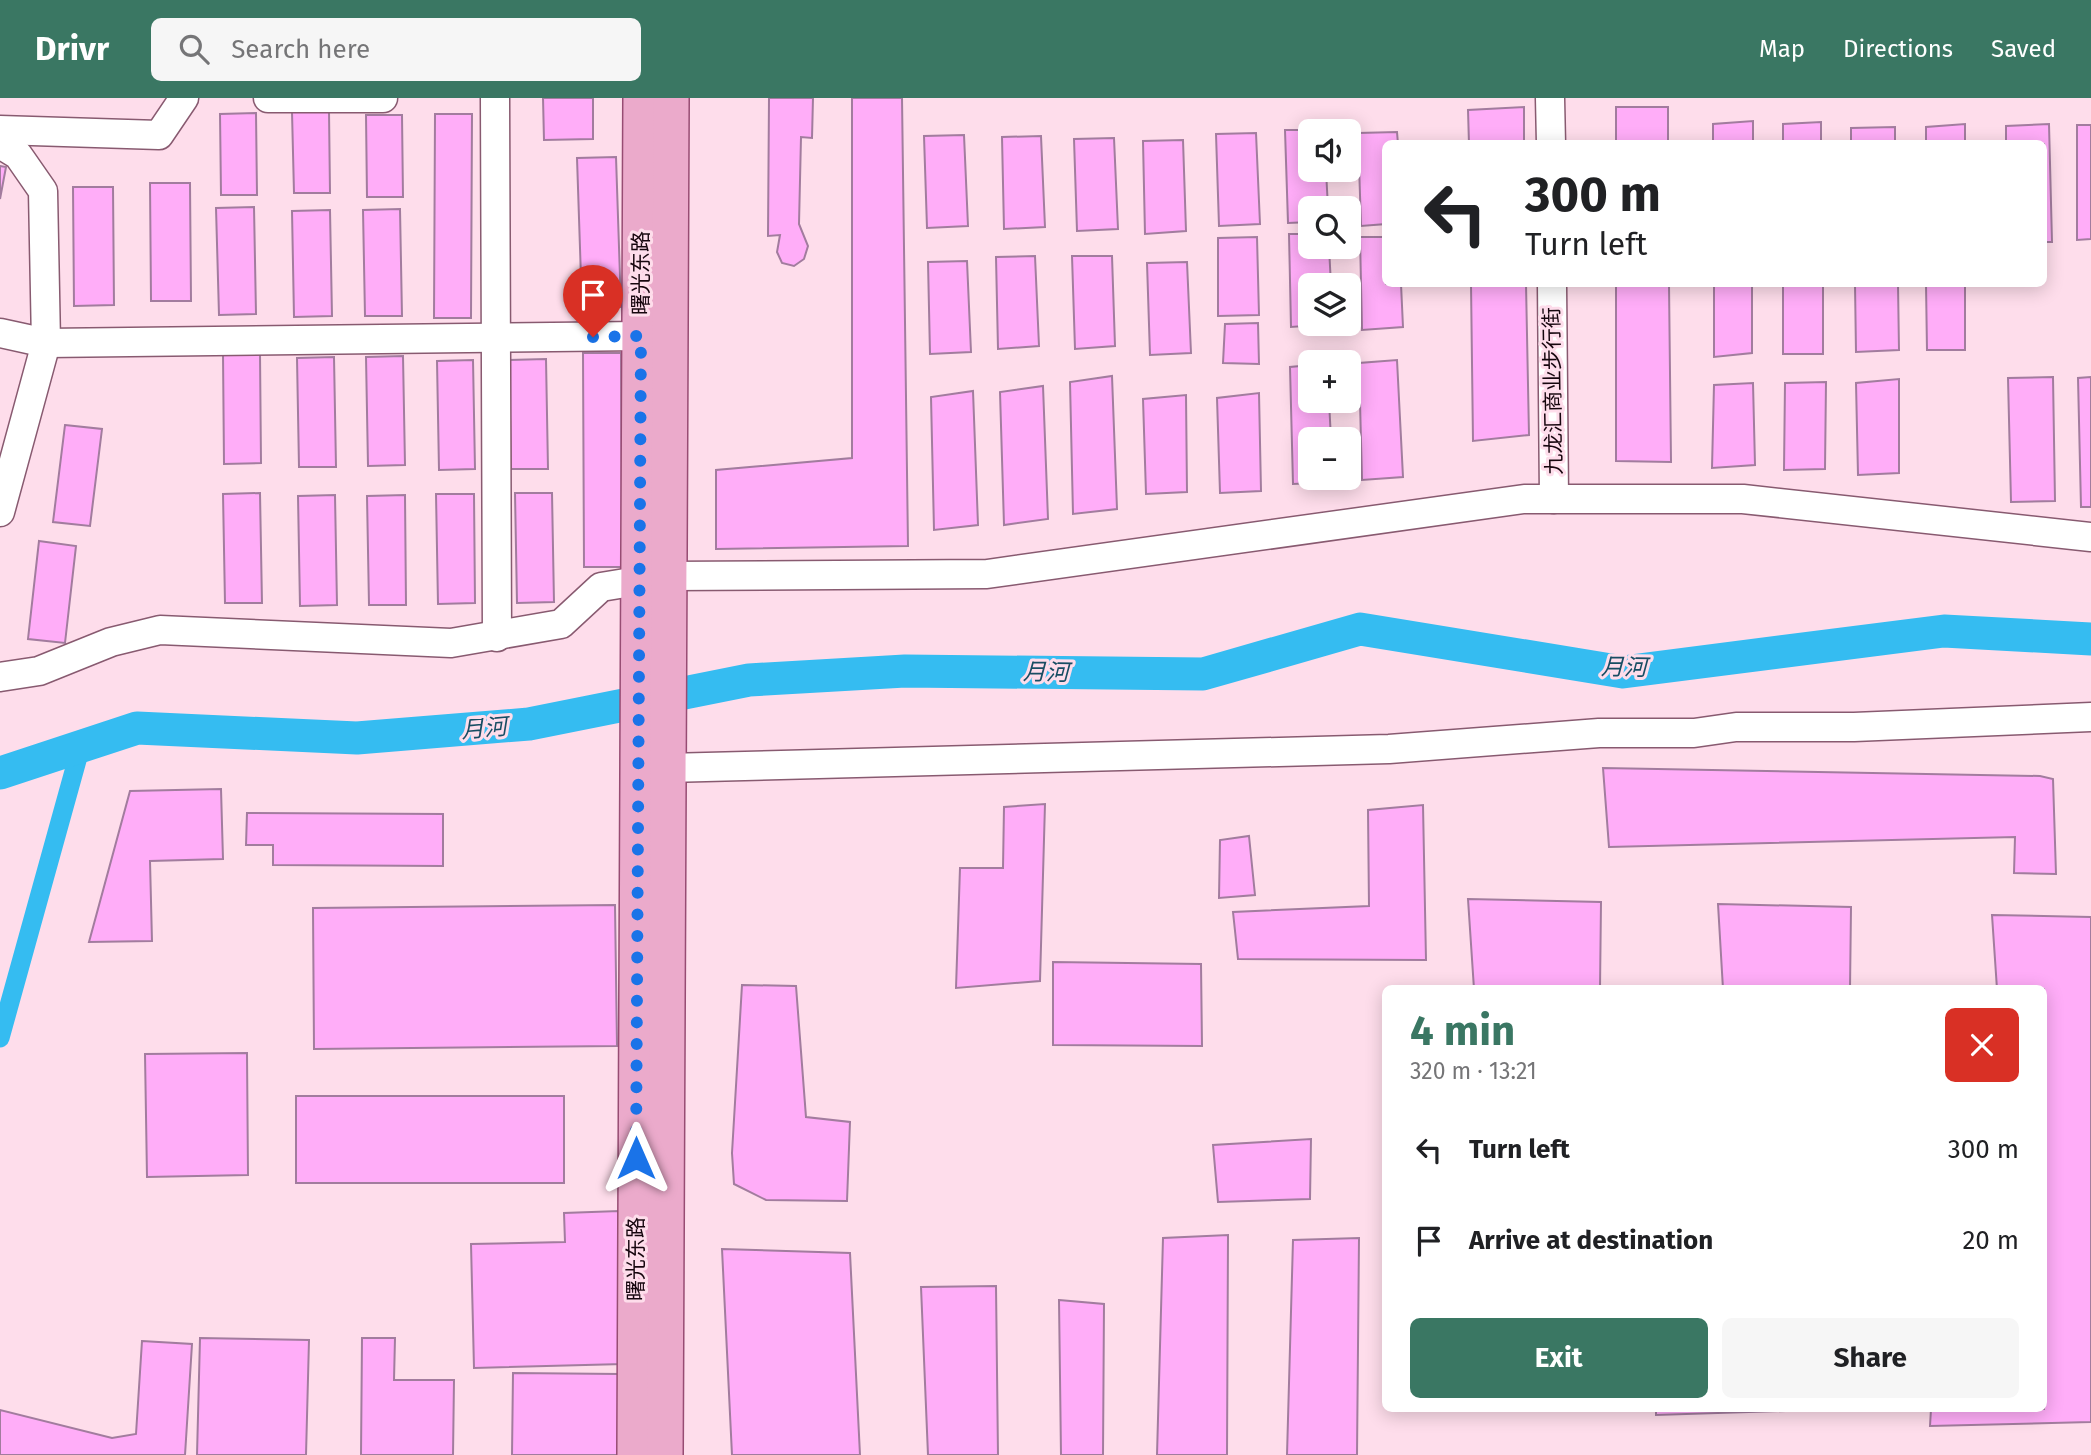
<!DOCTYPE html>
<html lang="en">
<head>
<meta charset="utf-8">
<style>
	:root { --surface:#fff; --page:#f6f6f6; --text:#202124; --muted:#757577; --accent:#3a7763 }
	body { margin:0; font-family:"Fira Sans","Noto Sans SC",sans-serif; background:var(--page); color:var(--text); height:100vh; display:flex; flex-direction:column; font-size:26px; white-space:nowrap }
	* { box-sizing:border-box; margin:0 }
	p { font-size:23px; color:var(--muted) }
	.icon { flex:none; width:38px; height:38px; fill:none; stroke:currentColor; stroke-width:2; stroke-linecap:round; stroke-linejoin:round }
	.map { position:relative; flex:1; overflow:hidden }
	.drawer { position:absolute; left:1382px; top:887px; width:665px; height:427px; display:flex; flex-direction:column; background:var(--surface); border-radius:10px; box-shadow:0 4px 18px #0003 }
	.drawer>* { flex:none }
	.top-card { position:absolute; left:1382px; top:42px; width:665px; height:147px; border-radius:10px; box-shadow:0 4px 18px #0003; background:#fff; color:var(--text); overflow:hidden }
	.tools { position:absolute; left:1298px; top:21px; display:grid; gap:14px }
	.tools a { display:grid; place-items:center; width:63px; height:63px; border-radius:10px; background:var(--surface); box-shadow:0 4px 18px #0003; font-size:35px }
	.pin { position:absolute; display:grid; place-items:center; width:60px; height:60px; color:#fff; margin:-72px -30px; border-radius:50% 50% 50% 0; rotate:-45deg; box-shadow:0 0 7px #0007 }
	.pin .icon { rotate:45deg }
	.me { position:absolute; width:77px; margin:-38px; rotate:0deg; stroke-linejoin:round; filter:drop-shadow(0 0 5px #0008) }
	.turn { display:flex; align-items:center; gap:24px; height:147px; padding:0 28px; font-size:32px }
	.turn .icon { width:91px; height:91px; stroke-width:2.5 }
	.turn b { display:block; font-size:49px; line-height:60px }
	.round { display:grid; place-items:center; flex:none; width:74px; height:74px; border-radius:10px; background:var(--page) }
	.summary { display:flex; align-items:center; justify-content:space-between; height:119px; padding:0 28px }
	h1 { font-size:42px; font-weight:700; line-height:52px; color:var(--accent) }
	.button { display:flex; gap:14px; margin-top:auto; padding:14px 28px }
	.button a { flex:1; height:80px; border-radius:10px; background:var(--accent); color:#fff; font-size:28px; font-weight:700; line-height:80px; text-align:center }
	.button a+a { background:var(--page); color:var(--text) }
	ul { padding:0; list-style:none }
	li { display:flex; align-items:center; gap:21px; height:91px; padding:0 28px }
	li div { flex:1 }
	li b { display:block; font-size:26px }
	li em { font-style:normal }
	header { display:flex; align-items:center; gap:42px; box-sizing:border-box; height:98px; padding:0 35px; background:var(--accent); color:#fff }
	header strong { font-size:33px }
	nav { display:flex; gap:38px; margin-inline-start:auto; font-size:24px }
	.search { width:490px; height:63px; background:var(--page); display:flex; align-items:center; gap:18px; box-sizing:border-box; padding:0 24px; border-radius:10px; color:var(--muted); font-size:26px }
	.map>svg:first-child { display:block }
</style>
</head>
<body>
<header>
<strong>Drivr</strong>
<div class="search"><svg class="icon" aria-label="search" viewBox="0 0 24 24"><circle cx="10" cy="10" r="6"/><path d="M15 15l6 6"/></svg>Search here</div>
<nav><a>Map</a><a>Directions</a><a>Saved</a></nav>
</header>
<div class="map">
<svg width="2091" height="1357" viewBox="0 0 2091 1357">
	<rect width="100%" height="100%" fill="#feddeb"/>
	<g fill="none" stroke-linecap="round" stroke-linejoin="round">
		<path stroke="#35bcf1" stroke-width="19" d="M0 940 81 648"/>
		<path stroke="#35bcf1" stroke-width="33" d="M0 675 137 630 357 640 529 626 749 582 905 573 1203 576 1360 531 1623 574 1944 533 2091 541"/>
	</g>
	<g fill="#ffadf8" stroke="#a27c9e" stroke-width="2">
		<path d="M543 0H593V41L544 42Z"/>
		<path d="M769 0H813L812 40 801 39 799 126 808 148 804 161 794 168 782 165 777 154 780 137 768 138Z"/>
		<path d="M852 0H902L908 448 716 451V372L852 360Z"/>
		<path d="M1524 9V46H1469L1468 12Z"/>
		<rect x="1616" y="9" width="52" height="37"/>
		<path d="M329 13 330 95H294L292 14Z"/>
		<path d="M256 15 257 97H221L220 16Z"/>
		<path d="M435 16H472L471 220H434Z"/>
		<path d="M366 17H402L403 99H367Z"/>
		<path d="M1753 23V46H1713V26Z"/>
		<path d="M1821 24V46H1783V26Z"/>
		<path d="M1965 26V46H1926V29Z"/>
		<path d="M2049 26 2052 144H2044V46H2006V28Z"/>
		<path d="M2077 27H2091V141L2077 142Z"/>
		<path d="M1895 29V46H1851V30Z"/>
		<path d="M1285 32H1325L1311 33V72H1326L1328 110H1311V124L1288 125Z"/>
		<path d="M1397 34 1398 46H1386V126L1361 128 1358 35Z"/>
		<path d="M1256 35 1260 126 1219 128 1216 36Z"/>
		<path d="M964 37 968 128 927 130 924 38Z"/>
		<path d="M1041 38 1045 129 1004 131 1002 39Z"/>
		<path d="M1114 40 1118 131 1077 133 1074 41Z"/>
		<path d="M1183 42 1186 133 1145 136 1143 43Z"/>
		<path d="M616 59 621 209 582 210 577 60Z"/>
		<path d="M0 68 6 69 0 101Z"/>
		<path d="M150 85H190L191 203H151Z"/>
		<path d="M73 89H113L114 207 74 208Z"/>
		<path d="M254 109 256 216 219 217 216 110Z"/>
		<path d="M400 111 402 218H365L363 112Z"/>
		<path d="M330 112 332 218 294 219 292 113Z"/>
		<path d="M1289 136H1311V149H1329L1331 187H1311V226H1332L1291 229Z"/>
		<path d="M1257 139 1259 217 1218 218V140Z"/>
		<path d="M1360 139H1386V186H1401L1403 229 1362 232Z"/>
		<path d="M1035 158 1039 248 998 251 996 159Z"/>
		<path d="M1072 158H1112L1115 248 1075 251Z"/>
		<path d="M967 163 971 254 930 256 928 164Z"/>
		<path d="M1187 164 1191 255 1150 257 1147 165Z"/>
		<path d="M1471 186H1526L1529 337 1473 343Z"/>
		<path d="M1616 186H1669L1671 364 1616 363Z"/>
		<path d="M1714 186H1752V255L1714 259Z"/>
		<rect x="1783" y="186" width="40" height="70"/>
		<path d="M1855 186H1898L1899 252 1856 254Z"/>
		<path d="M1926 186H1965V252H1927Z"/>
		<path d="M1258 225 1259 266 1223 265 1225 226Z"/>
		<path d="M260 255 261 365 224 366 223 256Z"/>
		<path d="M583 255H621L622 469H584Z"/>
		<path d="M403 258 405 367 368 368 366 259Z"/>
		<path d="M334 259 336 369H299L297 260Z"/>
		<path d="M546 261 548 371H511L509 262Z"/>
		<path d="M473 262 475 371 439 372 437 263Z"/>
		<path d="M1397 262 1403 379 1362 382 1359 265Z"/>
		<path d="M1311 267V303H1329L1331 341H1311V380H1333V384L1293 386 1290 269Z"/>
		<path d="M1112 278 1117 411 1073 416 1070 284Z"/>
		<path d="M2053 279 2055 403 2011 404 2008 280Z"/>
		<path d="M2091 279V409H2081L2078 280Z"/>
		<path d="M1899 281V375L1858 377 1856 285Z"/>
		<path d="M1826 284 1825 371 1784 372 1785 285Z"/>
		<path d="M1753 285 1755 367 1712 370 1714 287Z"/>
		<path d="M1043 288 1048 421 1004 427 1000 294Z"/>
		<path d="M973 293 978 427 934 432 931 299Z"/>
		<path d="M1259 295 1261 393 1220 395 1217 300Z"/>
		<path d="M1186 297 1187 394 1146 396 1143 301Z"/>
		<path d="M65 327 102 331 90 428 53 424Z"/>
		<path d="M260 395 262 505H225L223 396Z"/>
		<path d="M515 395H552L554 504 517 505Z"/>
		<path d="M436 396H474L475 505 438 506Z"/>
		<path d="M335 397 337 507 300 508 298 398Z"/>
		<path d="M405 397 406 507H369L367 398Z"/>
		<path d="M39 443 76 448 65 545 28 541Z"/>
		<path d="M1603 670 2040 678 2053 681 2056 776 2014 775 2015 739 1609 749Z"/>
		<path d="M221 691 223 761 150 763 152 843 89 844 130 693Z"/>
		<path d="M1045 706 1040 883 956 890 960 770H1003L1004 709Z"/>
		<path d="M1423 707 1426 862 1238 861 1233 814 1369 808 1368 712Z"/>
		<path d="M247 715 443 716V768L273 767V747H246Z"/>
		<path d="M1249 738 1255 797 1219 800 1220 742Z"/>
		<path d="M1468 801 1601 804 1600 891H1474Z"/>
		<path d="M1718 806 1851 809 1850 891H1723Z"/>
		<path d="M615 807 617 948 314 951 313 810Z"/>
		<path d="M1992 817 2091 819V1324L1930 1328 1931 1311H2044V891H1997Z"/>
		<path d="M1053 864 1201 866 1202 948 1053 947Z"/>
		<path d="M742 887 796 888 806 1019 850 1024 847 1103 766 1102 734 1086 732 1055Z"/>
		<path d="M247 955 248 1077 147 1079 145 956Z"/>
		<rect x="296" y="998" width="268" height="87"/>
		<path d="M1311 1041 1310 1101 1218 1104 1213 1047Z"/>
		<path d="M619 1113 623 1266 474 1270 471 1146 565 1144 564 1115Z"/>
		<path d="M1228 1137 1227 1357H1157L1163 1140Z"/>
		<path d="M1359 1140 1357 1357H1287L1293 1142Z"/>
		<path d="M722 1151 850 1155 860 1357H732Z"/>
		<path d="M996 1188 998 1357H928L921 1189Z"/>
		<path d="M1059 1202 1104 1206 1103 1357H1061Z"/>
		<path d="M200 1240 309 1242 306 1357H197Z"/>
		<path d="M362 1240H395L394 1282H454L453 1357H361Z"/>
		<path d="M142 1243 192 1246 185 1357H0V1312L112 1340 136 1336Z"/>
		<path d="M513 1275 620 1276 619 1357H512Z"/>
		<path d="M1656 1311H1847L1656 1317Z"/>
	</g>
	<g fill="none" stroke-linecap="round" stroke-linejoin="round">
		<defs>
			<g id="minor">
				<path d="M268 0H383"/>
				<path d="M495 0 497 539"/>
				<path d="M1550 0 1551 46"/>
				<path d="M0 32 159 37 184 0"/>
				<path d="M0 46 18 57 43 93 46 245 0 414"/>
				<path d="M1552 186 1554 401"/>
				<path d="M0 235 46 245 641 238"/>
				<path d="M0 579 39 573 111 544 160 532 451 545 561 526 601 489 668 478 987 476 1524 401H1743L2091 439"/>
				<path d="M667 670 1389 651 1599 635H1694L1736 629H1854L2091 619"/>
			</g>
			<g id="major">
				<path d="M635 1357 641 0"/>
				<path d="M665 1357 671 0"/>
			</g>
		</defs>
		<use href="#minor" stroke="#885a70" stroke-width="31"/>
		<use href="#major" stroke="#974c73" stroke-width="38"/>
		<use href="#minor" stroke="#fff" stroke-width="28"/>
		<use href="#major" stroke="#ebaacb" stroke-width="35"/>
	</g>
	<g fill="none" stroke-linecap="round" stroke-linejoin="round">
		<path stroke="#1a73e8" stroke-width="12" stroke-dasharray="0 21.6" d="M593 239 641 238 636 1060"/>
	</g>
	<g text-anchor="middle" stroke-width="6" stroke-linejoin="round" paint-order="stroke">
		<g font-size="21" fill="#16060e" stroke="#feddeb">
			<text transform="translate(641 175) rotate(-90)" y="7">曙光东路</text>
			<text transform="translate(1553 293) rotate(-91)" y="7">九龙汇商业步行街</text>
			<text transform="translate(636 1161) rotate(-90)" y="7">曙光东路</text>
		</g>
		<g font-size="23" font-style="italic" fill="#184d63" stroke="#feddeb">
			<text transform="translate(1624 569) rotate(1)" y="8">月河</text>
			<text transform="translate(1046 574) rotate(1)" y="8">月河</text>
			<text transform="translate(484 630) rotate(-5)" y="8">月河</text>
		</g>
	</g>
</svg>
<div class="tools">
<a><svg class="icon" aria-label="sound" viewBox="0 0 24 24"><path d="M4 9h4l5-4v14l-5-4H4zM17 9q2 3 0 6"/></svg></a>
<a><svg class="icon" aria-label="search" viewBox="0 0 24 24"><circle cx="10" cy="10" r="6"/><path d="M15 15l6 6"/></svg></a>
<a><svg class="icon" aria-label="layers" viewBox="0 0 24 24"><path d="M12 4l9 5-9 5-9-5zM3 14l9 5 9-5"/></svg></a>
<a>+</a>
<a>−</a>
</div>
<div class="pin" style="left:593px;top:239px;background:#d93025"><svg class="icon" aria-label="arrive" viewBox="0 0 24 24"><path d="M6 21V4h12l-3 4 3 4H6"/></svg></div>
<svg class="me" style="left:636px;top:1060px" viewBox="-20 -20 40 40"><path d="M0-17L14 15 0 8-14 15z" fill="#1a73e8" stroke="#fff" stroke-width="4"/></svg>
<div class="top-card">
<div class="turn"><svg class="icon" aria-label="left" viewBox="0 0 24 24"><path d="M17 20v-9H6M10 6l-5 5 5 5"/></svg><div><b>300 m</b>Turn left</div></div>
</div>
<section class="drawer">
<div class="summary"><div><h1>4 min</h1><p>320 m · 13:21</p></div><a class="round" style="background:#d93025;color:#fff"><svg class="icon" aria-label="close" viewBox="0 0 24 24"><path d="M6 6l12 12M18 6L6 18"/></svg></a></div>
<ul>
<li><svg class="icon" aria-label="left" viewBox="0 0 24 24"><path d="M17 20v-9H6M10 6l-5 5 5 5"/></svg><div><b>Turn left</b></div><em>300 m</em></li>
<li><svg class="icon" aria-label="arrive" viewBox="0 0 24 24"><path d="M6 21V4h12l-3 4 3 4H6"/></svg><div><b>Arrive at destination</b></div><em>20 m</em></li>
</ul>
<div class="button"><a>Exit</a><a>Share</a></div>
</section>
</div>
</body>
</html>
